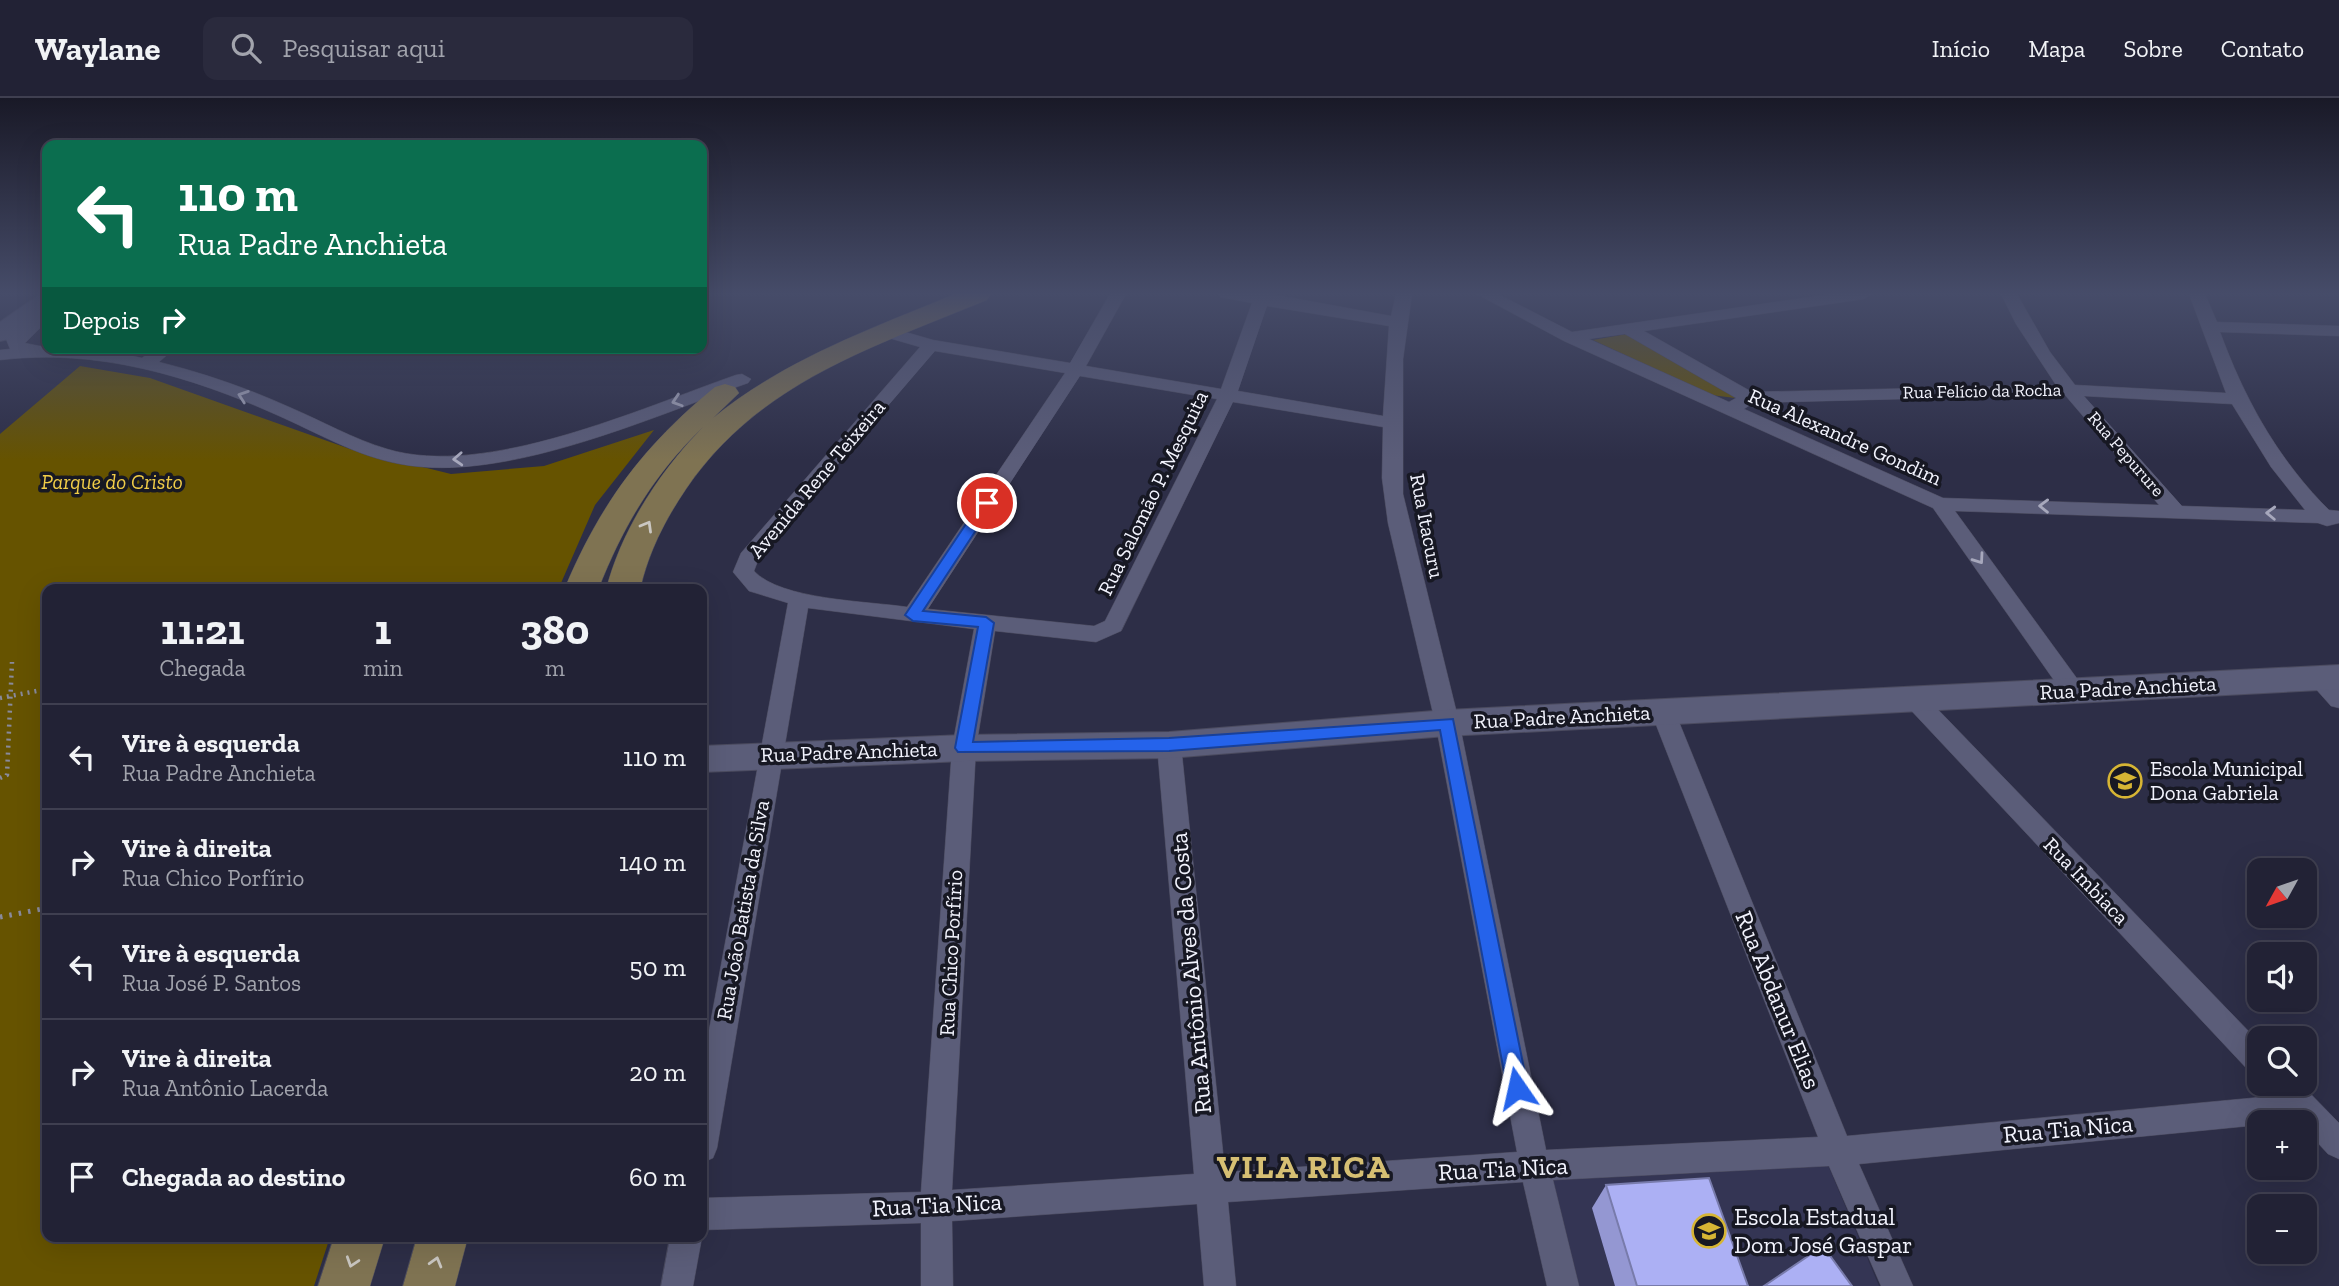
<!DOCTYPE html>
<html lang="pt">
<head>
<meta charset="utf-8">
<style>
	:root { --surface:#222235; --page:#2a2a3d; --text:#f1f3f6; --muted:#a2a4ad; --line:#3f3f50 }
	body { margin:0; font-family:"Zilla Slab",serif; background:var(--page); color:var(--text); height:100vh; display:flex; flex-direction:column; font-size:26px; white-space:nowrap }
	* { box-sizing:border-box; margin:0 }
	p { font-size:23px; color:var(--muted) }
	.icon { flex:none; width:38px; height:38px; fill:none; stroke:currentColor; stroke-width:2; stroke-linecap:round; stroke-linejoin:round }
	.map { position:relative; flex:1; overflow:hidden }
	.side { position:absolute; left:42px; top:486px; width:665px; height:658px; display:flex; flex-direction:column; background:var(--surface); border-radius:14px; box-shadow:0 7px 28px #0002,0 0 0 2px var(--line) }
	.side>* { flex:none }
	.guide { position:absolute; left:42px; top:42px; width:665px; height:214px; border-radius:14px; box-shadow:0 7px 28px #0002,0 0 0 2px var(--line); background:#0b6e4f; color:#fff; overflow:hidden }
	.needle { width:46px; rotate:230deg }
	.buttons { position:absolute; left:2247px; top:760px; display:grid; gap:14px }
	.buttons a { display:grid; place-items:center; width:70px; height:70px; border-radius:14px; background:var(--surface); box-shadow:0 7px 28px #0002,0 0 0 2px var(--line); font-size:35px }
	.pin { position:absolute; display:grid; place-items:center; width:60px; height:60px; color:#fff; margin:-30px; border:4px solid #fff; border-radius:50%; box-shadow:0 2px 7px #0007 }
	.me { position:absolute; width:77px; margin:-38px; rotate:349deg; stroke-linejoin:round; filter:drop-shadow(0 0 5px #0008) }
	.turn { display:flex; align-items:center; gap:24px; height:147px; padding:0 21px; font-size:32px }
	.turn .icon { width:91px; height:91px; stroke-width:2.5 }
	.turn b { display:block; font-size:49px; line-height:60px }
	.then { display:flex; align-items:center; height:66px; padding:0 21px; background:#0003; gap:14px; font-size:26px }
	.eta { display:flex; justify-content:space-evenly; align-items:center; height:119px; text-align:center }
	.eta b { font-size:42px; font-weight:700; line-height:49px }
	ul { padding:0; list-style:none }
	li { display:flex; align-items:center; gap:21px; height:105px; padding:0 21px; border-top:2px solid var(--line) }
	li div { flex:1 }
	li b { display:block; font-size:26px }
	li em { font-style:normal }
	header { display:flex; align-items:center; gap:42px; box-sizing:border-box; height:98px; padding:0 35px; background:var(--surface); border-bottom:2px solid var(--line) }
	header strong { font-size:33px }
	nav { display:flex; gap:38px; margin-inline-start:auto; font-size:24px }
	.search { width:490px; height:63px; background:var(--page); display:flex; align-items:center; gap:18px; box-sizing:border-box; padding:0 24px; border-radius:14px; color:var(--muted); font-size:26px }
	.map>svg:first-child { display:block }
</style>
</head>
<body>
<header>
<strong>Waylane</strong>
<div class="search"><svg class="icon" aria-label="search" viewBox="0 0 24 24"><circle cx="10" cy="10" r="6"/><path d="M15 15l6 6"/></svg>Pesquisar aqui</div>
<nav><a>Início</a><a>Mapa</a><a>Sobre</a><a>Contato</a></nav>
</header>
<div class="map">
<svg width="2339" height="1188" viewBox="0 0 2339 1188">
	<rect width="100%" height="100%" fill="#2d2e47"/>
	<path fill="#343554" d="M1825 1060 1879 1188H1578L1548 1078Z"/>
	<g fill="#665300">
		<path d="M1627 236 1729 294 1735 300 1711 297 1593 242Z"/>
		<path d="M80 268 150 280 350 351 451 376 544 368 654 332 595 407 558 492H47V1139H330L314 1188H0V336Z"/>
	</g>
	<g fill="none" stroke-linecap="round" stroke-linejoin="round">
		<defs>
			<g id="minor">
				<path d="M1110 196H1126L1086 268 1221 291 1252 205 1220 199 1218 196H1271L1391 218 1396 196H1412L1403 261V396L1460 628 1546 1052 1818 1039 1651 614 1655 608 1663 605 1671 608 1675 614 1847 1038 2273 998 2266 985H2300L2339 1025V1061L2328 1056 2305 1031V1024H2259V1027L1859 1066 1913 1188H1881L1829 1068 1553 1082 1579 1188H1547L1523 1084 1228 1104 1236 1188H1204L1197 1106 952 1123 953 1188H921V1125L702 1132V1100L921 1094 952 650 974 531 808 510 717 1050 713 1060 702 1065V970L788 505 749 493 733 474 741 455 920 249 882 238 880 234 882 230 888 229 933 242 1070 265ZM1267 208 1389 228 1383 318 1238 293ZM935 253 1065 275 907 509C867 503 781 502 754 473L760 457ZM1080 278 1217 301 1105 523 1094 528 928 511ZM1233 304 1383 329 1382 380 1388 425 1436 628 1517 1054 1225 1074 1181 647 1177 641 1169 638 1161 641 1157 647 1194 1076 952 1092 976 650 995 533 1096 544 1121 533Z"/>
				<path d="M1477 196H1498L1572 234 1830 196H1872L1864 201 1644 233 1752 294 2056 287 2016 226 2001 196H2017L2050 254 2075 287 2226 295 2189 196H2205L2217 224 2339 228V238L2220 234C2244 299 2274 354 2321 404L2329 412 2339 413V425L2327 428 2318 425 1955 413 2081 586 2084 592 2081 598H2065L1933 410 1564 243ZM1625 236 1736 300 1729 304 1589 241ZM2065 297 2159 407 1943 400 1744 311 1753 305ZM2084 298 2232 306 2271 369 2305 412 2182 408Z"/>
				<path d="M47 210V223L25 245C61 254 102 250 142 260L155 250H175L159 264C203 275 247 290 289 309 322 323 353 341 387 351 486 381 641 310 736 277L742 276 751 281 748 285C651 319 504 386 400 366 356 358 318 335 277 317 190 278 96 250 0 262V252L10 251 6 241 9 237Z"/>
				<path d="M2317 572 2325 574 2339 588V610L2331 608 2306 580 2309 574Z"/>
				<path d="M1914 593 1922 595 2259 944V977L2249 973 1906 607 1903 601 1906 595Z"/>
				<path d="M670 1139H702L693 1188H661Z"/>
			</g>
			<g id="secondary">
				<path d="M47 196V213L9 241 0 243V224L39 197Z"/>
				<path d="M2339 567V591L1447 638 1169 660 964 663 702 674V648L964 637 1169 634 1447 612Z"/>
			</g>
			<g id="primary">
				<path d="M955 196H991L987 202C873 249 759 284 686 391 665 422 648 455 640 492H606C621 432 660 373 703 329 654 376 623 428 598 492H564C600 406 643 348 715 289L725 286 735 289 739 295 713 320C784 262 870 231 955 196Z"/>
				<path d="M334 1139H385L370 1188H318Z"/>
				<path d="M417 1139H468L455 1188H403Z"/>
			</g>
		</defs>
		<use href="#minor" stroke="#4b4b5f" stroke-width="1"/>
		<use href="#secondary" stroke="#4b4b5f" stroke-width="2"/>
		<use href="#primary" stroke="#4b4b5f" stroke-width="1"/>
		<g stroke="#898a9c" stroke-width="4.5" stroke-dasharray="2 5" stroke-linecap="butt">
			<path d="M0 600 47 591"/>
			<path d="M0 680 7 677 12 564"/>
		</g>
		<path stroke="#898a9c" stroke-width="5" stroke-dasharray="2.5 7" stroke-linecap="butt" d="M0 819 47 810"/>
		<use href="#minor" fill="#5b5d79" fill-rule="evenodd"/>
		<use href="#secondary" fill="#5b5d79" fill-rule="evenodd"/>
		<use href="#primary" fill="#7f7352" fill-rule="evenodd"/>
	</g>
	<path fill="#9497d2" d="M1606 1087 1748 1188H1615L1592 1110Z"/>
	<g fill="#acb0f4" stroke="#787bab" stroke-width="2">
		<path d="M1709 1080 1748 1188H1637L1606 1087Z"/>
		<path d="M1823 1148 1852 1188H1764Z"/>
	</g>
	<defs><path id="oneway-chevron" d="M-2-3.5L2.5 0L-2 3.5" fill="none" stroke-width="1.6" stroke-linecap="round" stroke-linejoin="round" transform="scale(1.75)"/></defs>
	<g stroke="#a7a8bc">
		<use href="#oneway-chevron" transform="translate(243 298) rotate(-161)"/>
		<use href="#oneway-chevron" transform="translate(677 303) rotate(162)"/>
		<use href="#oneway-chevron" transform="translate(458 361) rotate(177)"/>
		<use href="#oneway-chevron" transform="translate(2044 408) rotate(-179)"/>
		<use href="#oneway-chevron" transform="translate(2271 415) rotate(-178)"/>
		<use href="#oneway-chevron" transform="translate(1979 461) rotate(55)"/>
	</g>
	<g stroke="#cac7c2">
		<use href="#oneway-chevron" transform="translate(647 428) rotate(-60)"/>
		<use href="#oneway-chevron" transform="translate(352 1164) rotate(108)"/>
		<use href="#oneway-chevron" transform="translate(436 1164) rotate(-74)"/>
	</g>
	<linearGradient id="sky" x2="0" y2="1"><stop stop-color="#191927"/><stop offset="0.54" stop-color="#464c69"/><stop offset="1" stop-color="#464c69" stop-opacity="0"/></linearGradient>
	<rect width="2339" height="362" fill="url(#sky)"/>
	<path fill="#2563eb" stroke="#184099" stroke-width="2" d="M987 401 994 405 923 513 986 519 994 525 973 644 1169 640 1453 621 1528 990 1525 997 1517 1000 1510 997 1507 990 1440 632 1169 653 958 654 955 650 978 529 913 523 905 517 982 402Z"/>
	<defs>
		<symbol id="school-ring" viewBox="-11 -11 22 22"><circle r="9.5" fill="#171823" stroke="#d6b534" stroke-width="1.5"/><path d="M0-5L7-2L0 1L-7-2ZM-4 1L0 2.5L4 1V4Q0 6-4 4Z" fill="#d6b534"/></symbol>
	</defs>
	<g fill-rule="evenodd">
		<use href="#school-ring" x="2106" y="664" width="38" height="38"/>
		<use href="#school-ring" x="1690" y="1114" width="38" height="38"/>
	</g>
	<g text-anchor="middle" stroke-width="7" stroke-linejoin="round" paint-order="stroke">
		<g font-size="18" fill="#f3f4fe" stroke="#171823">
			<text transform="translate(1982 293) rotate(-1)" y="6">Rua Felício da Rocha</text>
			<text transform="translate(2126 356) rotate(49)" y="6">Rua Pepurure</text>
		</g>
		<g font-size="21" fill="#f3f4fe" stroke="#171823">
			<text transform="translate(1845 339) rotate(24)" y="7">Rua Alexandre Gondim</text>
			<text transform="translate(817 381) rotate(-50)" y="7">Avenida Rene Teixeira</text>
			<text transform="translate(1153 395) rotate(-64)" y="7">Rua Salomão P. Mesquita</text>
			<text transform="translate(1427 428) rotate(79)" y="7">Rua Itacuru</text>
			<text transform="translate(2128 590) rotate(-3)" y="7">Rua Padre Anchieta</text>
			<text transform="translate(1562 619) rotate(-3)" y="7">Rua Padre Anchieta</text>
			<text transform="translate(849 654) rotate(-2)" y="7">Rua Padre Anchieta</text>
			<text transform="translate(2086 783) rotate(46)" y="7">Rua Imbiaca</text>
			<text transform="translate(743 812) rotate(-80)" y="7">Rua João Batista da Silva</text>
			<text transform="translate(951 855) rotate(-87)" y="7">Rua Chico Porfírio</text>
		</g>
		<g font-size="21" font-style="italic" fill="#f1cd48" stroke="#171823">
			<text x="112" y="391">Parque do Cristo</text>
		</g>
		<g font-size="21" fill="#f3f4fe" stroke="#171823" text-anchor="start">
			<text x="2150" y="678">Escola Municipal<tspan x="2150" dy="24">Dona Gabriela</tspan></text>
		</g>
		<g font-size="24" fill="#f3f4fe" stroke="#171823">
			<text transform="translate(1191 875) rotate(-95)" y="8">Rua Antônio Alves da Costa</text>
			<text transform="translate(1778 902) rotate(68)" y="8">Rua Abdanur Elias</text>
			<text transform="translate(2068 1031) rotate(-5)" y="8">Rua Tia Nica</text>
			<text transform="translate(1503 1071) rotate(-3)" y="8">Rua Tia Nica</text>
			<text transform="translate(937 1107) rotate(-3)" y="8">Rua Tia Nica</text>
		</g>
		<g font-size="24" fill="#f3f4fe" stroke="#171823" text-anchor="start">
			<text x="1734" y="1127">Escola Estadual<tspan x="1734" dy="28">Dom José Gaspar</tspan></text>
		</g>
		<g font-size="33" font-weight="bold" letter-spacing="2" fill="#d6bf73" stroke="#171823">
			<text x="1304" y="1080">VILA RICA</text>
		</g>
	</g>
</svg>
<div class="buttons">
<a><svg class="needle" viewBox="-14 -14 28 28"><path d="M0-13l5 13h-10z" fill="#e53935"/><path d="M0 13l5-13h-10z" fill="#a2a4ad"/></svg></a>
<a><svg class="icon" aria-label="sound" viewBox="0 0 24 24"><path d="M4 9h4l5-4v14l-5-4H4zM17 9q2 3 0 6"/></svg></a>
<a><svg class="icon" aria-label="search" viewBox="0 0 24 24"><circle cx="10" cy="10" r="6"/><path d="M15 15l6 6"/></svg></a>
<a>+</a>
<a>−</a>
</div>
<div class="pin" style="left:987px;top:405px;background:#d93025"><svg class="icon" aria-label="arrive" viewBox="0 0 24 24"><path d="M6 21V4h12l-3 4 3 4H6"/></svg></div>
<svg class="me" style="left:1517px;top:990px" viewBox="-20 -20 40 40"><path d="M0-17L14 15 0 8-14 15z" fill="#2563eb" stroke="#fff" stroke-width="4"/></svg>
<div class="guide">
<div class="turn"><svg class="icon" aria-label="left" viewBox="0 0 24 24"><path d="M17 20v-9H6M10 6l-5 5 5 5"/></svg><div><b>110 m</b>Rua Padre Anchieta</div></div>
<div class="then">Depois<svg class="icon" aria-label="right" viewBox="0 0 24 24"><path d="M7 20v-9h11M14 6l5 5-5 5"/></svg></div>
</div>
<section class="side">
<div class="eta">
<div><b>11:21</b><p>Chegada</p></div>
<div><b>1</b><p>min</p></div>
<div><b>380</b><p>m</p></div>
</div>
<ul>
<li><svg class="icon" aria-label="left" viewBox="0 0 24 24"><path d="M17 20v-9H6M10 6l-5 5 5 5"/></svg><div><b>Vire à esquerda</b><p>Rua Padre Anchieta</p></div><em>110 m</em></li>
<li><svg class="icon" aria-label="right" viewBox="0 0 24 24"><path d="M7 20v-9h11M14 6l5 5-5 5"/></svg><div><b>Vire à direita</b><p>Rua Chico Porfírio</p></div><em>140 m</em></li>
<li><svg class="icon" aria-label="left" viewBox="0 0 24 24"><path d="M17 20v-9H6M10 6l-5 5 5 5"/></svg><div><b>Vire à esquerda</b><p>Rua José P. Santos</p></div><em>50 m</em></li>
<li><svg class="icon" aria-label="right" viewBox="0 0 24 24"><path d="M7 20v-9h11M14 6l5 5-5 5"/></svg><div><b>Vire à direita</b><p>Rua Antônio Lacerda</p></div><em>20 m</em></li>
<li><svg class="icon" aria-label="arrive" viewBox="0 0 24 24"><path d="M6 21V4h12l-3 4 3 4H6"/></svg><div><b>Chegada ao destino</b></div><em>60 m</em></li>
</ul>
</section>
</div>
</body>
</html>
